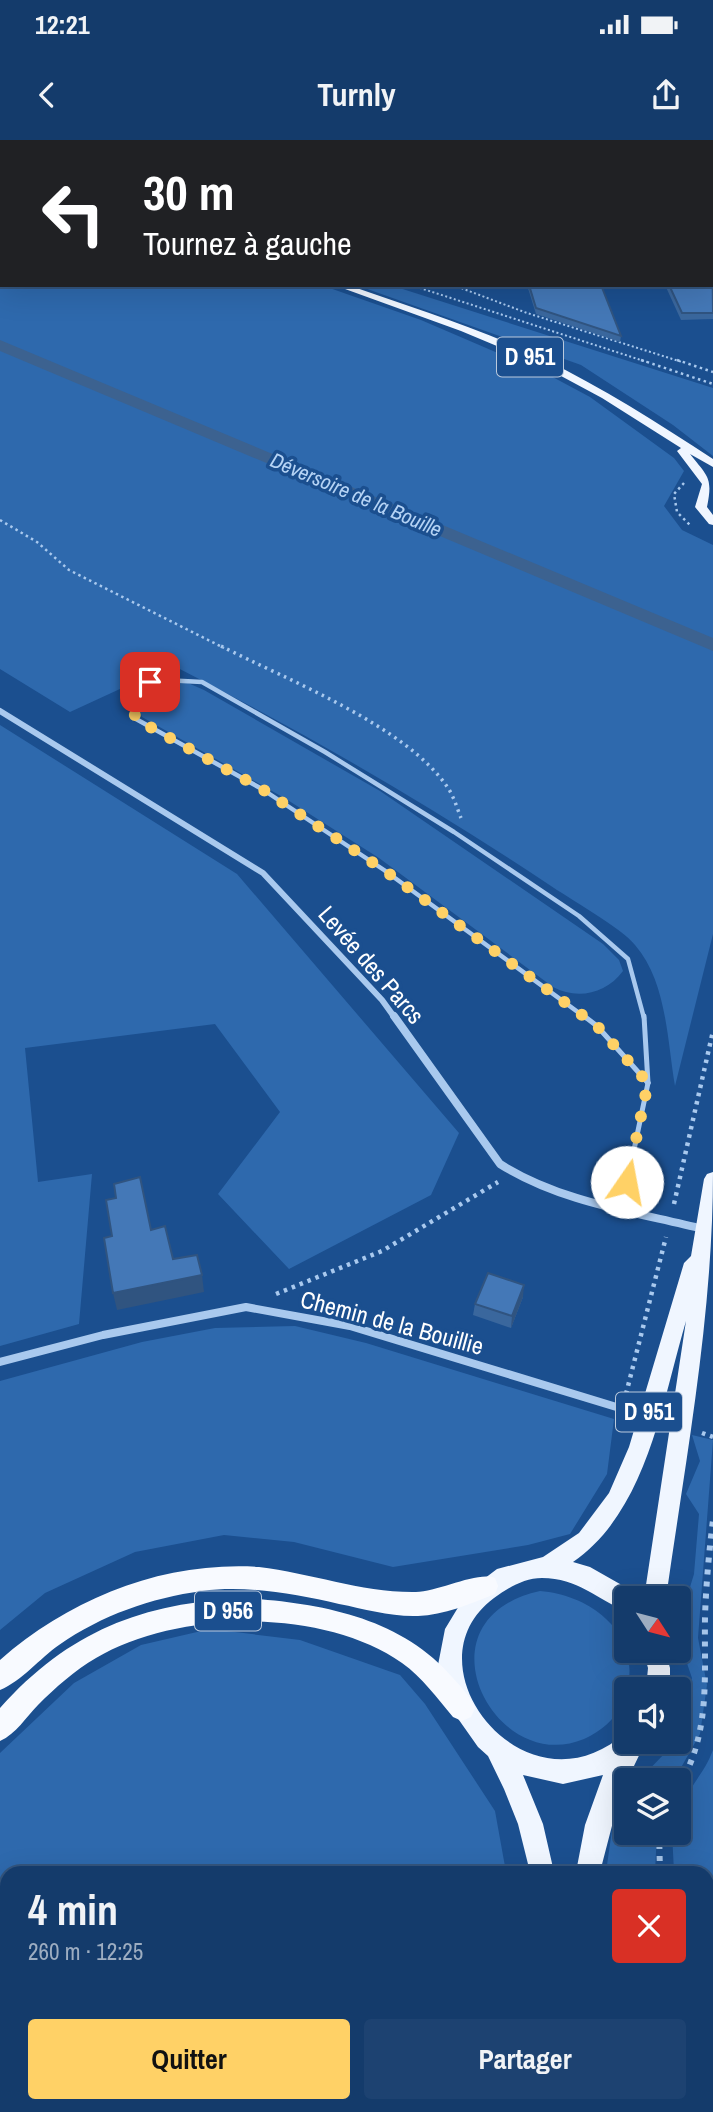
<!DOCTYPE html>
<html lang="fr">
<head>
<meta charset="utf-8">
<style>
	:root { --surface:#143b6b; --page:#1d4271; --text:#f1f3f6; --muted:#9dadc1; --line:#33557e; --accent:#ffd166 }
	body { margin:0; font-family:"Archivo Narrow",sans-serif; background:var(--page); color:var(--text); height:100vh; display:flex; flex-direction:column; font-size:26px; white-space:nowrap }
	* { box-sizing:border-box; margin:0 }
	p { font-size:23px; color:var(--muted) }
	.icon { flex:none; width:38px; height:38px; fill:none; stroke:currentColor; stroke-width:2; stroke-linecap:round; stroke-linejoin:round }
	.map { position:relative; flex:1; overflow:hidden }
	.panel { position:absolute; left:0px; top:1726px; width:714px; height:247px; display:flex; flex-direction:column; background:var(--surface); border-radius:21px 21px 0 0; box-shadow:0 7px 28px #0002,0 0 0 2px var(--line) }
	.panel>* { flex:none }
	.hud { position:absolute; left:0px; top:0px; width:714px; height:147px; box-shadow:0 7px 28px #0002,0 0 0 2px var(--line); background:#202124; color:#fff; overflow:hidden }
	.needle { width:46px; rotate:126deg }
	.buttons { position:absolute; left:614px; top:1446px; display:grid; gap:14px }
	.buttons a { display:grid; place-items:center; width:77px; height:77px; border-radius:7px; background:var(--surface); box-shadow:0 7px 28px #0002,0 0 0 2px var(--line); font-size:35px }
	.pin { position:absolute; display:grid; place-items:center; width:60px; height:60px; color:#fff; margin:-30px; border-radius:14px; box-shadow:0 4px 10px #0006 }
	.me { position:absolute; width:77px; margin:-38px; rotate:12deg; stroke-linejoin:round; filter:drop-shadow(0 0 5px #0008) }
	.turn { display:flex; align-items:center; gap:24px; height:147px; padding:0 28px; font-size:32px }
	.turn .icon { width:91px; height:91px; stroke-width:2.5 }
	.turn b { display:block; font-size:49px; line-height:60px }
	.round { display:grid; place-items:center; flex:none; width:74px; height:74px; border-radius:7px; background:var(--page) }
	.summary { display:flex; align-items:center; justify-content:space-between; height:119px; padding:0 28px }
	h1 { font-size:42px; font-weight:800; line-height:52px }
	.button { display:flex; gap:14px; margin-top:auto; padding:14px 28px }
	.button a { flex:1; height:80px; border-radius:7px; background:var(--accent); color:#111; font-size:28px; font-weight:800; line-height:80px; text-align:center }
	.button a+a { background:var(--page); color:var(--text) }
	.status { display:flex; justify-content:space-between; align-items:center; height:49px; padding:0 35px; background:var(--surface); direction:ltr }
	.status svg { height:19px; fill:currentColor }
	header { display:flex; justify-content:space-between; align-items:center; height:91px; padding:0 28px; background:var(--surface); font-size:32px; font-weight:800 }
	.map>svg:first-child { display:block }
</style>
</head>
<body>
<div class="status"><b>12:21</b><svg viewBox="0 0 49 12"><path d="M0 12V9h3v3zM5 12V6h3v6zM10 12V3h3v9zM15 12V0h3v12zM26 1h20v11H26zM47 4h2v5h-2z"/></svg></div>
<header><svg class="icon" aria-label="back" viewBox="0 0 24 24"><path d="M15 5l-7 7 7 7"/></svg>Turnly<svg class="icon" aria-label="share" viewBox="0 0 24 24"><path d="M12 15V3M7 8l5-5 5 5M5 13v7h14v-7"/></svg></header>
<div class="map">
<svg width="713" height="1972" viewBox="0 0 713 1972">
	<rect width="100%" height="100%" fill="#1b4f8f"/>
	<g fill="#2e69ad">
		<path d="M0 35 2 145H321L421 180 547 234 590 257 674 318 684 331 664 366 682 390 713 405V794L675 946C667 900 667 842 635 805 622 788 568 758 548 744 427 663 301 591 172 525L70 572 0 529Z"/>
		<path d="M356 145H390L713 248V316L673 285 581 225Z"/>
		<path d="M169 543H188L204 550 380 651 603 804 619 820 623 831C606 854 577 860 553 847L379 718 286 659 142 577 138 567C143 550 152 547 169 543Z"/>
		<path d="M0 585 237 734 459 993 431 1055 289 1129 218 1054 280 972 215 884 25 908 38 1042 92 1034 79 1184 0 1206Z"/>
		<path d="M295 1186 366 1203 614 1279 607 1334 570 1394 528 1405 393 1427 294 1402 224 1395 135 1412 45 1453 0 1490V1241L142 1202 215 1188Z"/>
		<path d="M692 1295 713 1300 698 1498 707 1545 700 1594 674 1640H639L667 1611 671 1601H679V1583L692 1538 679 1500V1483L694 1434 699 1374 686 1354 700 1321Z"/>
		<path d="M540 1451C599 1456 649 1503 622 1563 614 1581 601 1591 584 1599 494 1637 413 1479 540 1451Z"/>
		<path d="M210 1489 300 1500 400 1535 425 1564 495 1671 506 1732H7V1965H515L516 1972H0V1613L74 1543 141 1505Z"/>
		<path d="M713 1610V1972H684L683 1965H707V1732H674L672 1692H679C679 1651 700 1644 713 1610Z"/>
		<path d="M626 1661V1692H657L655 1732H606L612 1690Z"/>
	</g>
	<g fill="none" stroke-linecap="round" stroke-linejoin="round">
		<path fill="#3c6290" fill-rule="evenodd" d="M0 200 713 498V511L0 211Z"/>
		<g stroke="#a9c9ee" stroke-width="2" stroke-dasharray="2 2.5" stroke-linecap="butt">
			<path d="M7 0 13 2"/>
			<path d="M411 145 647 222"/>
			<path d="M453 145 527 173 682 222"/>
		</g>
		<g stroke="#a9c9ee" stroke-width="2.5" stroke-dasharray="2.5 3.5" stroke-linecap="butt">
			<path d="M641 220 713 244"/>
			<path d="M677 220 713 232"/>
			<path d="M684 343 674 354 677 372 691 386"/>
			<path d="M0 380 37 402 69 430 224 508"/>
		</g>
		<path stroke="#a9c9ee" stroke-width="3.5" stroke-dasharray="2.5 4.5" stroke-linecap="butt" d="M221 506C287 540 407 586 448 648 454 657 457 668 461 678"/>
		<g stroke="#a9c9ee" stroke-width="4.5" stroke-dasharray="3.5 5" stroke-linecap="butt">
			<path d="M674 1064 713 891"/>
			<path d="M276 1154 382 1111 498 1042"/>
			<path d="M626 1254 666 1097"/>
			<path d="M702 1293 713 1297"/>
		</g>
		<g stroke="#a9c9ee" stroke-width="6" stroke-dasharray="5 7" stroke-linecap="butt">
			<path d="M679 1646C711 1592 704 1537 705 1477 706 1445 709 1412 713 1380"/>
			<path d="M659 1692 660 1732"/>
			<path d="M667 1965V1972"/>
		</g>
		<path stroke="#a9c9ee" stroke-width="4.5" d="M586 878 384 730 262 649 136 579 130 558 164 540 202 542 325 612 454 692 579 776 628 819 644 878"/>
		<g stroke="#a9c9ee" stroke-width="5">
			<path d="M584 876 597 886 648 943"/>
			<path d="M644 876 648 943"/>
			<path d="M622 1067 648 943"/>
		</g>
		<g stroke="#a9c9ee" stroke-width="3.5">
			<path d="M457 0 465 2"/>
			<path d="M417 2 424 0"/>
		</g>
		<path stroke="#a9c9ee" stroke-width="6" d="M0 571 263 733 382 860 395 878"/>
		<g stroke="#a9c9ee" stroke-width="8">
			<path d="M394 876 500 1024C560 1062 635 1072 703 1089"/>
			<path d="M0 1222 103 1195 246 1167 350 1186 646 1276"/>
		</g>
		<g fill="#d6e6fa" fill-rule="evenodd">
			<rect x="693" y="0" width="6" height="2"/>
			<rect x="712" y="55" width="1" height="5"/>
		</g>
		<g fill="#f0f6ff" fill-rule="evenodd">
			<rect x="0" y="26" width="2" height="5"/>
			<path d="M334 145H348C413 168 480 188 543 219 602 247 658 283 713 319V327L690 314C708 337 713 337 707 367L713 375V385L709 384 695 367 702 344 677 311 681 308 602 258 535 222 461 191Z"/>
			<path d="M713 1032C713 1175 686 1317 666 1458H644L686 1181C662 1262 647 1371 573 1422L590 1427 634 1452 636 1458H626V1471C596 1459 578 1438 542 1438 524 1438 508 1448 494 1458 402 1526 528 1682 626 1592V1601H646L620 1655 600 1732H576L585 1685 603 1635 563 1644 523 1635 543 1684 554 1732H530L518 1684 504 1649 488 1616 478 1607 447 1563 438 1525 445 1489 468 1451 497 1429 543 1417 579 1393 609 1353 629 1307 684 1123 691 1116 704 1039 707 1034Z"/>
			<path d="M643 1510H665L670 1528V1549H646L648 1528Z"/>
			<path d="M537 1965H593L592 1972H538Z"/>
		</g>
		<g fill="#f8faff" fill-rule="evenodd">
			<path d="M259 1427C311 1433 363 1453 416 1452 438 1452 477 1431 495 1438L498 1446 495 1454C470 1464 444 1475 418 1476 391 1477 365 1469 339 1464 295 1454 247 1445 202 1451 151 1458 102 1475 59 1505 40 1518 22 1541 0 1550V1520C71 1458 163 1421 259 1427Z"/>
			<path d="M244 1458C320 1463 401 1477 453 1538 461 1547 470 1556 475 1568L471 1577 462 1581 453 1577C437 1558 422 1537 402 1523 322 1467 178 1470 96 1518 75 1530 55 1548 38 1565 26 1577 16 1594 0 1601V1568C69 1491 142 1463 244 1458Z"/>
		</g>
	</g>
	<g fill="#3a679d">
		<path d="M548 0H688L689 2H549Z"/>
		<path d="M713 93V179L681 180 665 145H712Z"/>
		<path d="M527 145H601L621 196 620 202 536 174Z"/>
		<path d="M523 1157 511 1188 473 1175 475 1164Z"/>
	</g>
	<g fill="#305480">
		<path d="M202 1135 204 1152 117 1170 113 1153Z"/>
		<path d="M524 1145 523 1157 511 1188 512 1176Z"/>
	</g>
	<g fill="#4478b7" stroke="#305480" stroke-width="2">
		<path d="M621 0H688L689 2H621Z"/>
		<path d="M712 93 713 173H682L669 145H712Z"/>
		<path d="M529 145H601L621 196 536 168Z"/>
		<path d="M140 1037 151 1090 165 1086 173 1119 197 1115 202 1135 113 1153 104 1098 112 1096 106 1060 116 1058 114 1044Z"/>
		<path d="M488 1133 524 1145 512 1176 475 1164Z"/>
	</g>
	<g fill="none" stroke-linecap="round" stroke-linejoin="round">
		<path stroke="#ffd166" stroke-width="12" stroke-dasharray="0 21.6" d="M150 542 130 558 136 579 262 649 384 730 597 886 648 943 627 1042"/>
	</g>
	<g text-anchor="middle" stroke-width="7" stroke-linejoin="round" paint-order="stroke">
		<g font-size="21" font-style="italic" fill="#b5d3f5" stroke="#1b4f8f">
			<text transform="translate(356 355) rotate(23)" y="7">Déversoire de la Bouille</text>
		</g>
		<g fill="#1b4f8f" stroke="#bbcadd" stroke-width="2">
			<rect x="497" y="197.5" width="66" height="39" rx="5"/>
			<rect x="616" y="1252.5" width="66" height="39" rx="5"/>
			<rect x="195" y="1451.5" width="66" height="39" rx="5"/>
		</g>
		<g font-size="23" font-weight="bold" fill="#fff">
			<text x="530" y="225">D 951</text>
			<text x="649" y="1280">D 951</text>
			<text x="228" y="1479">D 956</text>
		</g>
		<g font-size="24" fill="#fff" stroke="#1b4f8f">
			<text transform="translate(371 825) rotate(49)" y="8">Levée des Parcs</text>
			<text transform="translate(392 1183) rotate(15)" y="8">Chemin de la Bouillie</text>
		</g>
	</g>
</svg>
<div class="buttons">
<a><svg class="needle" viewBox="-14 -14 28 28"><path d="M0-13l5 13h-10z" fill="#e53935"/><path d="M0 13l5-13h-10z" fill="#9dadc1"/></svg></a>
<a><svg class="icon" aria-label="sound" viewBox="0 0 24 24"><path d="M4 9h4l5-4v14l-5-4H4zM17 9q2 3 0 6"/></svg></a>
<a><svg class="icon" aria-label="layers" viewBox="0 0 24 24"><path d="M12 4l9 5-9 5-9-5zM3 14l9 5 9-5"/></svg></a>
</div>
<div class="pin" style="left:150px;top:542px;background:#d93025"><svg class="icon" aria-label="arrive" viewBox="0 0 24 24"><path d="M6 21V4h12l-3 4 3 4H6"/></svg></div>
<svg class="me" style="left:627px;top:1042px" viewBox="-20 -20 40 40"><circle r="19" fill="#fff"/><path d="M0-13L10 11 0 6-10 11z" fill="#ffd166"/></svg>
<div class="hud">
<div class="turn"><svg class="icon" aria-label="left" viewBox="0 0 24 24"><path d="M17 20v-9H6M10 6l-5 5 5 5"/></svg><div><b>30 m</b>Tournez à gauche</div></div>
</div>
<section class="panel">
<div class="summary"><div><h1>4 min</h1><p>260 m · 12:25</p></div><a class="round" style="background:#d93025;color:#fff"><svg class="icon" aria-label="close" viewBox="0 0 24 24"><path d="M6 6l12 12M18 6L6 18"/></svg></a></div>
<div class="button"><a>Quitter</a><a>Partager</a></div>
</section>
</div>
</body>
</html>
